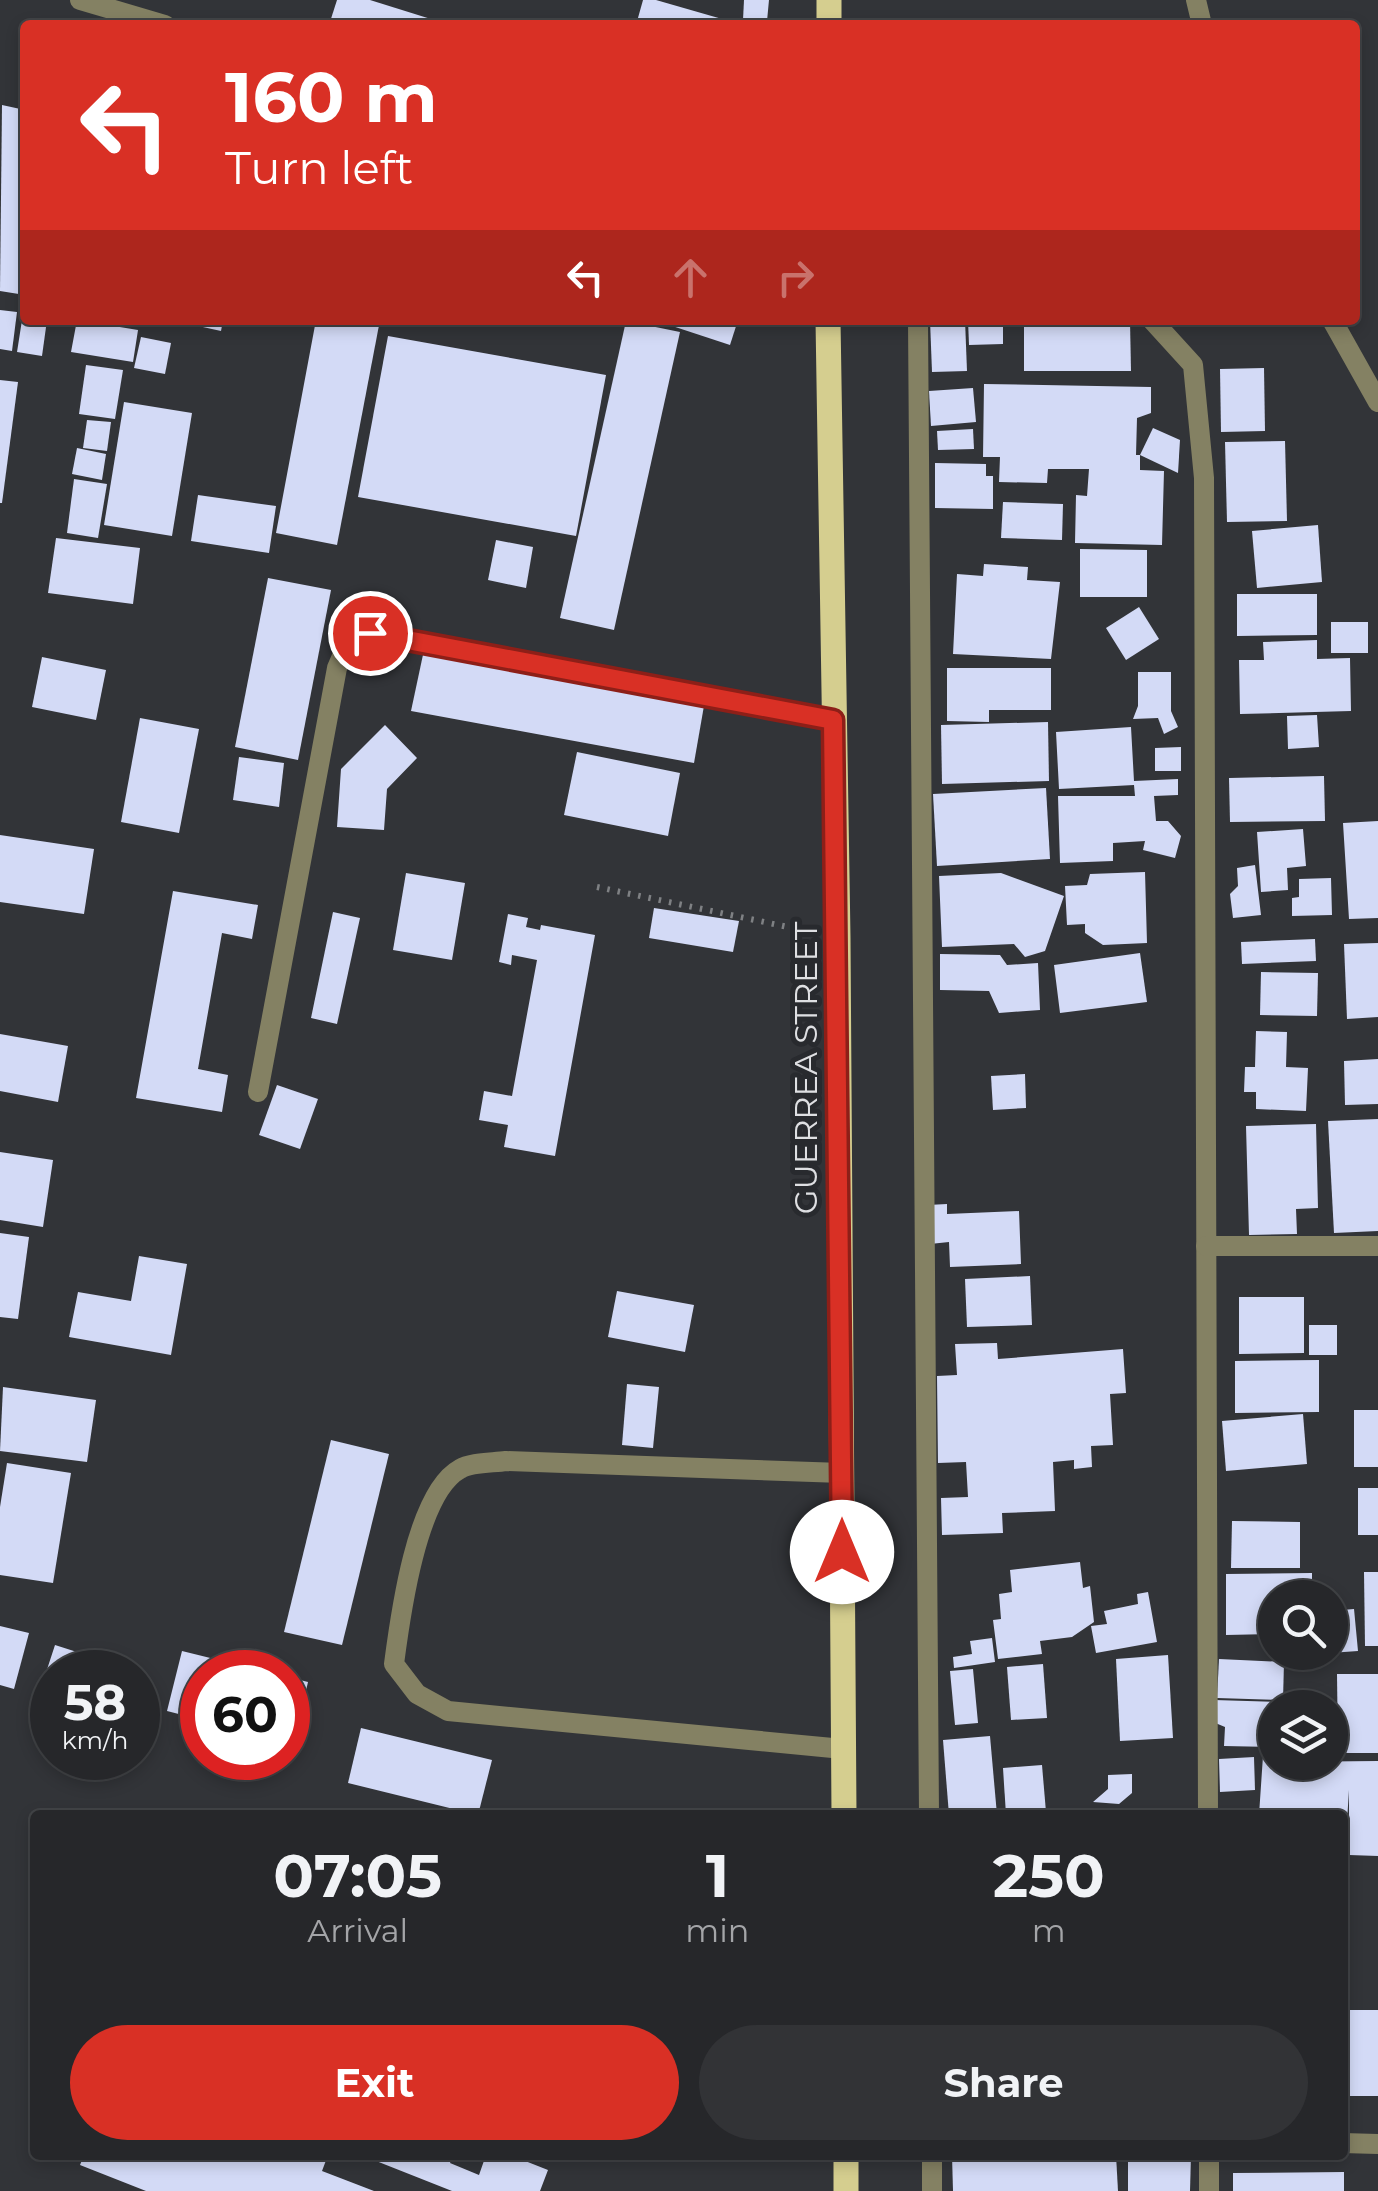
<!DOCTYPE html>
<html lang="en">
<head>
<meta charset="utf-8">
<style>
	:root { --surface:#26272a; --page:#323336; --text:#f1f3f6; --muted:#a4a5a8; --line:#424447; --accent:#d93025 }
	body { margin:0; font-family:Montserrat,sans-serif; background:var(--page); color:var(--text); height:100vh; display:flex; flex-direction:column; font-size:38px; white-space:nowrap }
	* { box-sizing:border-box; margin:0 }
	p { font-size:32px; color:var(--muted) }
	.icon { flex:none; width:55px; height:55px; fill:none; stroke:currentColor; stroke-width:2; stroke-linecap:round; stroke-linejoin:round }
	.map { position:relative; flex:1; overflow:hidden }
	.sheet { position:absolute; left:30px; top:1810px; width:1318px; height:350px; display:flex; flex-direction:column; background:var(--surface); border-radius:10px; box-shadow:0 5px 15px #0003,0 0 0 2px var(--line) }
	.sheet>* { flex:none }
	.banner { position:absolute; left:20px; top:20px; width:1340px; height:305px; border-radius:10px; box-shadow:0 5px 15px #0003,0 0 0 2px var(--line); background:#d93025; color:#fff; overflow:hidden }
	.buttons { position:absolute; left:1258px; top:1580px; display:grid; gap:20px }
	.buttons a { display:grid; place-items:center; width:90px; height:90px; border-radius:50%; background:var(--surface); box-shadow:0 5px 15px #0003,0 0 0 2px var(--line); font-size:50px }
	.speed { position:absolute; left:30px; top:1650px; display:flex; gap:20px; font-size:50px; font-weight:700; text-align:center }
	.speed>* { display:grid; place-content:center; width:130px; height:130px; border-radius:50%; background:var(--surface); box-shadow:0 5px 15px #0003,0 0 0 2px var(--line); line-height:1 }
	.speed small { font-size:25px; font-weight:400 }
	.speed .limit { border:15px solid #d22; background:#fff; color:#111 }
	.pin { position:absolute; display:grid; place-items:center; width:85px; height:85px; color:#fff; margin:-42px; border:5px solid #fff; border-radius:50%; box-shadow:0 2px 10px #0007 }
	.me { position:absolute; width:110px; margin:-55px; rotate:0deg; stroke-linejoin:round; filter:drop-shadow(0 0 8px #0008) }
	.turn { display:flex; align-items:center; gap:35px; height:210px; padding:0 40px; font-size:45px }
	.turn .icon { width:130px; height:130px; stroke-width:2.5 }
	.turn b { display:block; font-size:70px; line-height:85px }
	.lanes { display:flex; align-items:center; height:95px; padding:0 40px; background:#0003; justify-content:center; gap:50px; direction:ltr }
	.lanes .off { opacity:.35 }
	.eta { display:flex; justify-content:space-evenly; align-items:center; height:170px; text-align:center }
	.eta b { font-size:60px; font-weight:700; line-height:70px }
	.cta { display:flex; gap:20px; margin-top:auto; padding:20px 40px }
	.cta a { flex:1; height:115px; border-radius:60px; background:var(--accent); color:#fff; font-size:40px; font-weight:700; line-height:115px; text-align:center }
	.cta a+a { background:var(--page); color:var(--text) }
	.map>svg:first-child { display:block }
</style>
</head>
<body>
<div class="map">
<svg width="1378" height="2191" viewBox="0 0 1378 2191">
	<rect width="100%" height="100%" fill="#323438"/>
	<g fill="#d3daf6">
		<path d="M337 0H370L450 25H329Z"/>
		<path d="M643 0H656L729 21 728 25H636Z"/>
		<path d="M744 0H769L767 21 743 20Z"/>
		<path d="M2 105 25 110V295L0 291Z"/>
		<path d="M0 310 17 312 12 351 0 349Z"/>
		<path d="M22 320H47L42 356 17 352Z"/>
		<path d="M77 320 138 330 133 362 71 352Z"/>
		<path d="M171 320H223L221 331Z"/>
		<path d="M316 320H380L337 545 276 533Z"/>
		<path d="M654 320H738L730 345Z"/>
		<path d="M930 320H965L967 371 932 372Z"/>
		<path d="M968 320H1003V344L969 345Z"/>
		<path d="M626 321 680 332 614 630 560 618Z"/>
		<path d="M1130 321 1131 371H1024V322Z"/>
		<path d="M388 336 606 375 576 536 358 497Z"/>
		<path d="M141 337 171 343 165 374 134 368Z"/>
		<path d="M86 365 123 370 115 419 79 414Z"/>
		<path d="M1264 368 1265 431 1221 432 1220 369Z"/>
		<path d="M0 380 18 382 2 503H0Z"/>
		<path d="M984 384 1151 387V413L1137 418 1136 455H1140V470L1164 471 1162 545 1075 543 1076 495 1087 496 1089 469H1048L1047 483 999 482 1000 457H983Z"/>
		<path d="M973 388 976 422 931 426 929 391Z"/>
		<path d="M124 402 192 413 172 536 104 525Z"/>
		<path d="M87 420 111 422 107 451 83 448Z"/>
		<path d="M1153 428 1180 440 1178 473 1140 455Z"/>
		<path d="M973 429 974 449 938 450 937 431Z"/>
		<path d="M1285 441 1287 521 1227 522 1225 442Z"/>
		<path d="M77 448 106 454 102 480 72 474Z"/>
		<path d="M935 463 986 464V476H993V509L935 508Z"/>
		<path d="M74 479 107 484 98 538 67 533Z"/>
		<path d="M198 495 276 506 269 553 191 541Z"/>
		<path d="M1003 502 1063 504 1062 540 1001 538Z"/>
		<path d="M1318 525 1322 582 1257 588 1252 531Z"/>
		<path d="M56 538 140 548 133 604 48 593Z"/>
		<path d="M496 540 533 547 526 588 488 580Z"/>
		<path d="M1080 549 1147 550V597H1080Z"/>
		<path d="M984 564 1028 567 1027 580 1060 582 1051 659 953 654 957 574 983 576Z"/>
		<path d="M268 578 331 590 298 760 235 747Z"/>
		<path d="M1237 594H1317V635L1237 636Z"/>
		<path d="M1139 607 1159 639 1126 660 1106 628Z"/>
		<rect x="1331" y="622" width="37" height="31"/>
		<path d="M1317 640V659L1350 658 1351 711 1240 714 1239 660H1264L1263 642Z"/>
		<path d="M424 650 705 700 694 763 411 711Z"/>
		<path d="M42 657 106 670 96 720 32 707Z"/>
		<path d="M947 668H1051V710H989V722L947 721Z"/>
		<path d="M1138 672H1171V711L1178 727 1164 734 1158 718 1133 719 1138 706Z"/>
		<path d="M1317 715 1319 747 1288 749 1287 716Z"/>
		<path d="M140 718 199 729 179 833 121 822Z"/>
		<path d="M1048 722 1049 781 942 784 941 725Z"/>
		<path d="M385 725 417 758 387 789 384 830 337 827 341 769Z"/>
		<path d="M1131 727 1134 781 1178 779V795L1154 796 1156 821H1168L1181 836 1175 858 1143 850 1145 841 1113 843V861L1060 863 1058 796H1135L1134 785 1059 789 1056 732Z"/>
		<path d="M1181 747V771H1155V748Z"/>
		<path d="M577 752 680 773 668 836 564 815Z"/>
		<path d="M239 757 284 763 279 807 233 800Z"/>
		<path d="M1324 776 1325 821 1230 822 1229 778Z"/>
		<path d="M1046 788 1050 859 937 866 933 794Z"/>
		<path d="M1378 821V918L1349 919 1343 823Z"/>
		<path d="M1303 829 1306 866 1287 868 1288 890 1261 892 1257 832Z"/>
		<path d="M0 835 94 849 84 914 0 902Z"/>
		<path d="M1255 865 1261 915 1233 918 1230 894 1238 886 1237 868Z"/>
		<path d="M1145 872 1147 943 1103 945 1085 933V924L1067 925 1065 886 1087 885 1090 874Z"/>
		<path d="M406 873 465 883 452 960 393 950Z"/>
		<path d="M1001 873 1064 896 1045 951 1025 957 1014 944 942 947 939 876Z"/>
		<path d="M1331 878 1332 915 1292 916V898L1299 897V879Z"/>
		<path d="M173 891 258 905 252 939 222 933 198 1069 228 1075 222 1112 136 1098Z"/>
		<path d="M654 908 739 921 733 952 649 938Z"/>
		<path d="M333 912 360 918 337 1024 311 1018Z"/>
		<path d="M508 914 528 918 526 927 540 930 541 925 595 935 555 1156 504 1147 508 1125 479 1120 484 1091 512 1096 537 960 512 955 511 965 499 962Z"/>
		<path d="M1315 939 1316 961 1242 964 1241 942Z"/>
		<path d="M1378 943V1017L1347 1019 1344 944Z"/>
		<path d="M1140 953 1147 1002 1060 1013 1054 965Z"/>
		<path d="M940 954 1000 955 1007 965 1038 963 1040 1010 999 1013 989 991 940 990Z"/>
		<path d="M1261 972 1318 973 1317 1016 1260 1015Z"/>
		<path d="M1256 1031 1287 1032 1286 1067 1308 1068 1306 1111 1256 1109V1092H1244L1245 1067H1255Z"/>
		<path d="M0 1034 68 1046 58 1102 0 1091Z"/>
		<path d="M1378 1059V1104L1345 1105 1344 1061Z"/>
		<path d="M1025 1074 1026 1108 993 1110 991 1076Z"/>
		<path d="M277 1085 318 1099 300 1149 259 1135Z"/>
		<path d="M1378 1119V1231L1334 1233 1328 1121Z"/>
		<path d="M1316 1124 1318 1208 1296 1209 1297 1234 1249 1235 1246 1126Z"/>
		<path d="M0 1152 53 1160 43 1227 0 1220Z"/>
		<path d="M947 1204V1214L1019 1211 1021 1264 950 1267 949 1242 930 1244 928 1205Z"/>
		<path d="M0 1233 29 1237 18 1319 0 1317Z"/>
		<path d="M139 1256 187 1264 171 1355 69 1337 78 1292 131 1301Z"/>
		<path d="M1030 1276 1032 1325 967 1327 965 1279Z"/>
		<path d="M617 1291 694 1305 685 1352 608 1337Z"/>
		<path d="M1239 1297H1304V1353L1239 1354Z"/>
		<rect x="1309" y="1325" width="28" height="30"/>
		<path d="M997 1343 998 1359 1123 1349 1126 1393 1110 1394 1113 1445 1091 1446 1092 1467 1074 1469V1460L1053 1462 1055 1511 1002 1513 1003 1533 942 1535 941 1498 968 1497 966 1462 938 1463 937 1376 957 1375 955 1344Z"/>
		<path d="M1319 1360V1412L1235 1413V1361Z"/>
		<path d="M627 1384 659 1387 653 1448 622 1445Z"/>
		<path d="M3 1387 96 1400 87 1462 0 1451Z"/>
		<rect x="1354" y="1410" width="24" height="57"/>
		<path d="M1303 1414 1307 1464 1226 1471 1222 1421Z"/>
		<path d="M331 1440 389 1454 342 1645 284 1632Z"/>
		<path d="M7 1463 71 1473 53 1583 0 1575V1507Z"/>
		<rect x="1358" y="1488" width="20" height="47"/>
		<path d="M1232 1521 1300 1522V1568H1231Z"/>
		<path d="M1080 1562 1083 1588 1090 1586 1094 1622 1072 1637 1040 1641 1042 1654 998 1659 993 1620 1001 1619 999 1594 1012 1592 1010 1570Z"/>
		<path d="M1364 1572H1378V1646H1365Z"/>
		<path d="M1312 1573V1598H1275V1634L1226 1635V1574Z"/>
		<path d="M1148 1592 1157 1642 1096 1653 1091 1626 1107 1624 1104 1611 1138 1604 1137 1594Z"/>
		<path d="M1354 1609 1358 1651 1330 1653V1611Z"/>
		<path d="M0 1626 29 1633 14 1689 0 1685Z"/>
		<path d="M992 1638 995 1662 954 1668 953 1657 972 1654 970 1641Z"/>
		<path d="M55 1645 102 1660 98 1672H52V1705L37 1700Z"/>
		<path d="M182 1651 263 1671V1672H202V1720L167 1711Z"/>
		<path d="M1168 1655 1173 1738 1120 1741 1116 1659Z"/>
		<path d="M1219 1659 1284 1662 1283 1700 1217 1698Z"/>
		<path d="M1043 1664 1047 1718 1011 1720 1007 1667Z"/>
		<path d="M973 1669 978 1723 955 1725 950 1671Z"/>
		<path d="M1337 1674H1378V1753H1338Z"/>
		<path d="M288 1677 308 1682 294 1742 288 1741Z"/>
		<path d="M1214 1700 1280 1702V1708H1275V1747L1224 1746 1225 1727 1213 1722Z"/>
		<path d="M361 1728 492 1760 478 1815 348 1783Z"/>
		<path d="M990 1736 997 1815H949L943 1740Z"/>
		<path d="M1263 1756 1275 1757V1762L1378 1761V1856L1349 1855V1790L1346 1837 1342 1815H1259Z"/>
		<path d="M1254 1757 1255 1790 1220 1792 1219 1759Z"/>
		<path d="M1042 1765 1046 1812 1006 1815 1003 1768Z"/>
		<path d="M1132 1774V1793L1119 1804 1093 1802 1108 1789V1775Z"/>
		<path d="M1071 1810 1136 1811V1815H1071Z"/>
		<path d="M1342 2010H1378V2096H1348L1342 2084Z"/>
		<path d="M84 2155H328L322 2171 374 2191H146L80 2165Z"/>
		<path d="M361 2155H453L450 2163 479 2175 486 2155H510L548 2170 540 2191H452Z"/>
		<path d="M952 2155H1116L1118 2191H953Z"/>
		<path d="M1128 2155H1191L1190 2191H1128Z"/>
		<path d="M1344 2172V2191H1233V2173Z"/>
	</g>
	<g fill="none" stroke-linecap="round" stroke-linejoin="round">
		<path stroke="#7f8184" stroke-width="6" stroke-dasharray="2.5 8" stroke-linecap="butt" d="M597 887 812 932"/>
		<g stroke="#848163" stroke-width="20">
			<path d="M258 1092 337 668 346 647 370 633 833 720"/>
			<path d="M842 1473 506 1461C493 1463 471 1462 460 1469 416 1493 400 1618 394 1664L417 1694 448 1711 843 1749"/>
		</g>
		<g stroke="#848163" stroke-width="20">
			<path d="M80 0 165 25"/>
			<path d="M1196 0 1202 25"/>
			<path d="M918 320 929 1815"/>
			<path d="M1152 320 1193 365 1204 478 1208 1815"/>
			<path d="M1332 320 1378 402"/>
			<path d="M1206 1246H1378"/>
			<path d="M1342 2143 1378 2144"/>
			<path d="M1209 2155V2191"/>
			<path d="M932 2191V2155"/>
		</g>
		<g stroke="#d5ce8f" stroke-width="25">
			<path d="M829 25V0"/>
			<path d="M828 320 838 938 844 1815"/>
			<path d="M846 2155V2191"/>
		</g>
	</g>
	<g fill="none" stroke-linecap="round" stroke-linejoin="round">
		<defs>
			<path id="route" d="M370 633 833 720 842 1552"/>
		</defs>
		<use href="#route" stroke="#8d1f18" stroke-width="25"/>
		<use href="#route" stroke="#d93025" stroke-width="18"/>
	</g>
	<g text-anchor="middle" stroke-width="10" stroke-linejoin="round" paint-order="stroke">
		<g font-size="32" fill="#dedfe2" stroke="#282a2e">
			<text transform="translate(806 1068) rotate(-90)" y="11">GUERREA STREET</text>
		</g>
	</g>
</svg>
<div class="buttons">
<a><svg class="icon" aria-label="search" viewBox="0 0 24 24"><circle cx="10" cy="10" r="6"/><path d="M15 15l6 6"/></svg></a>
<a><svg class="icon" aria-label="layers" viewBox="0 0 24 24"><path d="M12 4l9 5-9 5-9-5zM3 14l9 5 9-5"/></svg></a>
</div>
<div class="speed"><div>58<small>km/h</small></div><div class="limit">60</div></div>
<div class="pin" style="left:370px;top:633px;background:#d93025"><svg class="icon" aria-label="arrive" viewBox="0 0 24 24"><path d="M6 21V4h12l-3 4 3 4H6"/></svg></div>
<svg class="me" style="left:842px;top:1552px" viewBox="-20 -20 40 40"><circle r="19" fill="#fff"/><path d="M0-13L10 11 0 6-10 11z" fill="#d93025"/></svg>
<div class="banner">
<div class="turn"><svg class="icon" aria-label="left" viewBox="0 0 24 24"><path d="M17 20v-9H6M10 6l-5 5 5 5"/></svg><div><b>160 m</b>Turn left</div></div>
<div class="lanes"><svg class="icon" aria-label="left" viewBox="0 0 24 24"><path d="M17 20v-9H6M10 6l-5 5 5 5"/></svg><svg class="icon off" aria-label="ahead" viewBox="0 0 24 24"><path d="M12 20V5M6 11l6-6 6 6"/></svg><svg class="icon off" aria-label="right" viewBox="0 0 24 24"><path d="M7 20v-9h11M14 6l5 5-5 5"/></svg></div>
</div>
<section class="sheet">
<div class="eta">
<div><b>07:05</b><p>Arrival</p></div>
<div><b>1</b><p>min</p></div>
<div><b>250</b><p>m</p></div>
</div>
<div class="cta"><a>Exit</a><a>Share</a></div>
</section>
</div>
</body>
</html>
